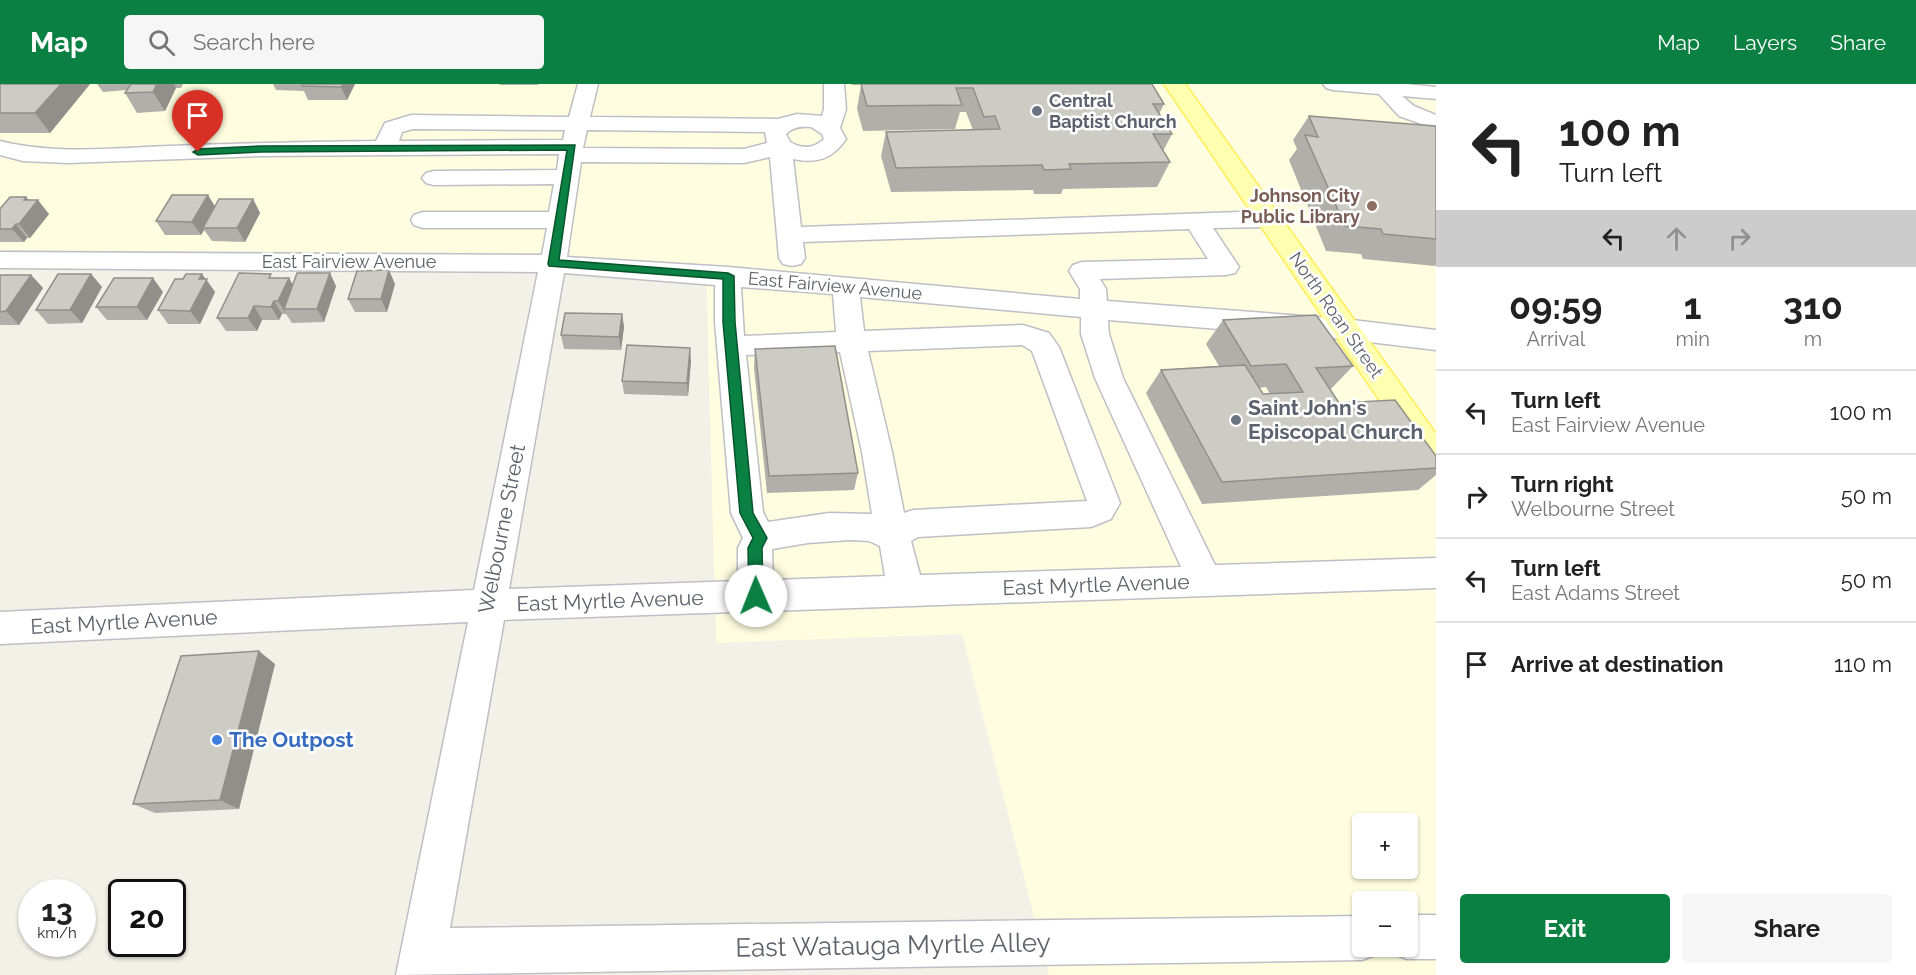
<!DOCTYPE html>
<html lang="en">
<head>
<meta charset="utf-8">
<style>
	:root { --surface:#fff; --page:#f6f6f6; --text:#222; --muted:#767676; --line:#e0e0e0; --accent:#0b8043 }
	body { margin:0; font-family:Raleway,sans-serif; background:var(--page); color:var(--text); height:100vh; display:flex; flex-direction:column; font-size:22px; white-space:nowrap }
	* { box-sizing:border-box; margin:0 }
	p { font-size:20px; color:var(--muted) }
	.icon { flex:none; width:33px; height:33px; fill:none; stroke:currentColor; stroke-width:2; stroke-linecap:round; stroke-linejoin:round }
	.map { position:relative; flex:1; overflow:hidden }
	.panel { display:flex; flex-direction:column; background:var(--surface); width:480px }
	.panel>* { flex:none }
	.hud { background:#fff; color:var(--text); overflow:hidden }
	.tools { position:absolute; left:1352px; top:729px; display:grid; gap:12px }
	.tools a { display:grid; place-items:center; width:66px; height:66px; border-radius:6px; background:var(--surface); box-shadow:0 2px 4px #0004; font-size:30px }
	.speed { position:absolute; left:18px; top:795px; display:flex; gap:12px; font-size:30px; font-weight:700; text-align:center }
	.speed>* { display:grid; place-content:center; width:78px; height:78px; border-radius:50%; background:var(--surface); box-shadow:0 2px 4px #0004; line-height:1 }
	.speed small { font-size:15px; font-weight:400 }
	.speed .limit { border:3px solid #111; border-radius:9px; background:#fff; color:#111 }
	.pin { position:absolute; display:grid; place-items:center; width:51px; height:51px; color:#fff; margin:-62px -26px; border-radius:50% 50% 50% 0; rotate:-45deg; box-shadow:0 0 6px #0007 }
	.pin .icon { rotate:45deg }
	.me { position:absolute; width:66px; margin:-33px; rotate:359deg; stroke-linejoin:round; filter:drop-shadow(0 0 4px #0008) }
	.turn { display:flex; align-items:center; gap:21px; height:126px; padding:0 24px; font-size:27px }
	.turn .icon { width:78px; height:78px; stroke-width:2.5 }
	.turn b { display:block; font-size:42px; line-height:51px }
	.lanes { display:flex; align-items:center; height:57px; padding:0 24px; background:#0003; justify-content:center; gap:30px; direction:ltr }
	.lanes .off { opacity:.35 }
	.eta { display:flex; justify-content:space-evenly; align-items:center; height:102px; text-align:center }
	.eta b { font-size:36px; font-weight:700; line-height:42px }
	.primary-button { display:flex; gap:12px; margin-top:auto; padding:12px 24px }
	.primary-button a { flex:1; height:69px; border-radius:6px; background:var(--accent); color:#fff; font-size:24px; font-weight:700; line-height:69px; text-align:center }
	.primary-button a+a { background:var(--page); color:var(--text) }
	ul { padding:0; list-style:none }
	li { display:flex; align-items:center; gap:18px; height:84px; padding:0 24px; border-top:2px solid var(--line) }
	li div { flex:1 }
	li b { display:block; font-size:22px }
	li em { font-style:normal }
	header { display:flex; align-items:center; gap:36px; box-sizing:border-box; height:84px; padding:0 30px; background:var(--accent); color:#fff }
	header strong { font-size:28px }
	nav { display:flex; gap:33px; margin-inline-start:auto; font-size:21px }
	.search { width:420px; height:54px; background:var(--page); display:flex; align-items:center; gap:15px; box-sizing:border-box; padding:0 21px; border-radius:6px; color:var(--muted); font-size:22px }
	main { display:flex; flex:1; min-height:0 }
	.map>svg:first-child { display:block }
</style>
</head>
<body>
<header>
<strong>Map</strong>
<div class="search"><svg class="icon" aria-label="search" viewBox="0 0 24 24"><circle cx="10" cy="10" r="6"/><path d="M15 15l6 6"/></svg>Search here</div>
<nav><a>Map</a><a>Layers</a><a>Share</a></nav>
</header>
<main>
<div class="map">
<svg width="1436" height="891" viewBox="0 0 1436 891">
	<rect width="100%" height="100%" fill="#f2f1e7"/>
	<path fill="#fffddf" fill-rule="evenodd" d="M0 0H1436V891H1049L962 550 716 559 706 182 489 169 0 166ZM1362 740H1407V784H1362ZM1362 818H1407V862H1362Z"/>
	<g fill="none" stroke-linecap="round" stroke-linejoin="round">
		<defs>
			<g id="minor">
				<path d="M578 0H598L590 33 778 35 797 30 822 32 824 25V0H844L846 25 840 44 846 55C833 75 816 80 793 75L801 143 1269 127 1278 130 1281 135 1278 140 1269 143 1213 144 1239 183 1235 189 1226 191 1100 195 1106 205 1107 217 1344 235 1436 246V266L1344 255 1108 236 1109 250 1123 294 1215 481 1436 474V504L504 536 450 844 1362 832V862H1381L1378 870 1362 876 396 891 468 538 0 560V528L474 506 538 188 0 184V168L542 171 547 144H423L414 141 411 136 414 131 423 128H549L554 100 434 101 426 99 422 94 426 89 434 87 557 86 559 70 261 72 68 79 23 77 0 71V57C55 71 113 64 169 62 238 59 307 58 376 57L385 39 411 31 569 33ZM811 43 822 50 824 55C813 65 802 65 790 58L786 50C793 43 801 42 811 43ZM413 45 565 46 563 56 399 57 402 48ZM587 46 765 48 767 59 744 65 583 64ZM770 73 779 174 783 180 792 182 801 180 805 174 803 158 1189 145 1208 175 1082 178 1073 181 1069 187 1080 205V215L728 183 567 173 581 78 744 79ZM564 189 715 201V238L731 429 743 454 738 464V497L509 505ZM741 203 833 210 836 248 744 252ZM860 213 1081 233V250L1095 294 1181 483 920 491 911 457 918 453 1091 443 1111 435 1120 419 1059 263 1049 249 1023 241 864 247ZM1022 261 1032 267 1087 417 913 426 904 429 892 368 868 267ZM840 268 862 368 872 430 829 429 768 438 763 428 746 271ZM850 456 869 457 880 462 885 492 773 496 772 465 808 459Z"/>
				<path d="M1323 0H1405L1436 3V15L1402 12 1414 22 1436 31V45L1399 32 1379 10 1333 6 1326 4Z"/>
				<path d="M1407 831H1436V875H1407L1391 869 1389 862H1407Z"/>
			</g>
			<path id="major" d="M1164 0H1185L1436 350V386L1425 383Z"/>
		</defs>
		<use href="#minor" stroke="#bebfc6" stroke-width="3"/>
		<use href="#major" stroke="#feed54" stroke-width="3"/>
		<use href="#minor" fill="#fff" fill-rule="evenodd"/>
		<use href="#major" fill="#feffaf" fill-rule="evenodd"/>
	</g>
	<g fill="#b0afa9" fill-rule="evenodd">
		<path d="M0 0H90L50 49H0Z"/>
		<path d="M97 0H183L181 4H176L165 27 137 29 125 9 127 6 103 8Z"/>
		<path d="M273 0H355L347 16H308L304 7 276 6Z"/>
		<path d="M499 0H538V1H500Z"/>
		<path d="M851 0H1152L1164 20 1159 30 1172 50 1163 67 1170 78 1157 103 1063 105 1061 110H1034L1033 106 891 108 881 72 886 48 973 46 966 28H960L955 45 863 47 857 25 861 1H852Z"/>
		<path d="M1309 32 1436 44V181L1435 182 1363 175 1361 170 1326 167 1289 76 1297 65 1293 56Z"/>
		<path d="M26 113 29 116 49 130 30 154H27L24 158H0V125Z"/>
		<path d="M253 115 260 129 245 158 212 157 204 146 201 151H165L156 137 215 122Z"/>
		<path d="M91 190 102 203 82 239 48 240 36 226Z"/>
		<path d="M0 191H31L43 204 19 241H0Z"/>
		<path d="M273 194H289L293 201 336 202 324 238 292 239 286 230H282L279 236H262L257 247H226L217 234Z"/>
		<path d="M206 195 215 208 200 240H168L158 226Z"/>
		<path d="M395 200 387 228H355L348 215Z"/>
		<path d="M163 208 147 236H107L96 223Z"/>
		<path d="M622 230 624 243 621 266 564 265 561 251Z"/>
		<path d="M1223 236 1353 282 1330 306 1339 319 1436 372V391L1418 406 1202 420 1146 309 1161 286 1219 282 1206 260ZM1266 303 1270 310H1263L1259 304Z"/>
		<path d="M755 265 858 389 854 406 767 409 754 284Z"/>
		<path d="M691 277 688 312 624 310 622 297Z"/>
		<path d="M275 580 239 725 155 729 133 720Z"/>
	</g>
	<g fill="#908f89">
		<path d="M61 0H90L50 49 35 29Z"/>
		<path d="M157 0H174L176 4 165 27 153 8Z"/>
		<path d="M343 0H355L347 16 341 3Z"/>
		<path d="M208 111 216 124 203 144 204 146 201 151 192 138Z"/>
		<path d="M26 113 33 122 38 116 49 130 30 154 19 140 24 116Z"/>
		<path d="M253 115 260 129 245 158 237 144Z"/>
		<path d="M16 140 27 154 24 158 12 145Z"/>
		<path d="M389 186 395 200 387 228 381 215Z"/>
		<path d="M330 189 336 202 324 238 317 225Z"/>
		<path d="M91 190 102 203 82 239 70 226Z"/>
		<path d="M202 190 215 208 200 240 190 227 199 195Z"/>
		<path d="M31 191 43 204 19 241 6 227Z"/>
		<path d="M153 194 163 208 147 236 137 223Z"/>
		<path d="M289 194 296 207 284 225 286 230 278 217Z"/>
		<path d="M274 217 282 230 279 236 271 223Z"/>
		<path d="M254 222 262 236 257 247 248 234Z"/>
		<path d="M622 230 624 243 621 266 619 253Z"/>
		<path d="M690 264 691 277 688 312 687 299Z"/>
		<path d="M259 567 275 580 239 725 220 716Z"/>
	</g>
	<g fill="#cdccc4" stroke="#908f89" stroke-width="1.5">
		<path d="M0 0H61L35 29H0Z"/>
		<path d="M131 0H157L153 8 125 9Z"/>
		<path d="M303 0H343L341 3 302 2Z"/>
		<path d="M861 0H1152L1164 20H1153L1172 50H1153L1170 78 1069 80 1071 85 1044 86 1042 81 896 84 886 48 1000 45 995 32 984 33 973 4H956L962 21 867 22Z"/>
		<path d="M1309 32 1435 42 1436 44V155L1383 150 1381 145 1345 142 1305 51 1318 53Z"/>
		<path d="M172 111H208L192 138 156 137Z"/>
		<path d="M10 113H26L24 116H38L19 140H16L12 145H0V125Z"/>
		<path d="M219 115H253L237 144H203Z"/>
		<path d="M389 186 381 215H348L357 187Z"/>
		<path d="M239 189 271 190 269 194H289L278 217H274L271 223 254 222 248 234H217Z"/>
		<path d="M297 189H330L317 225H284Z"/>
		<path d="M58 190H91L70 226H36Z"/>
		<path d="M186 190H202L199 195H207L190 227 158 226 175 195H183Z"/>
		<path d="M0 191H31L6 227 0 228Z"/>
		<path d="M114 194H153L137 223H96Z"/>
		<path d="M565 229 622 230 619 253 561 251Z"/>
		<path d="M1316 231 1353 282 1316 284 1339 319 1395 316 1436 372V384L1222 398 1161 286 1245 281 1263 310 1303 308 1286 280 1251 282 1223 236Z"/>
		<path d="M627 261 690 264 687 299 622 297Z"/>
		<path d="M835 262 858 389 769 392 755 265Z"/>
		<path d="M259 567 220 716 133 720 181 572Z"/>
	</g>
	<path fill="#0b8043" stroke="#07532c" stroke-width="1.5" d="M575 61 559 176 728 189 734 192 735 238 753 429 767 454 762 464 763 512 761 517 756 518 751 517 749 512 748 464 753 454 740 429 723 238V195L549 182 548 180 567 66 261 68 198 71 193 68 198 65 261 62Z"/>
	<g fill="#6b7280" stroke="#fff" stroke-width="2">
		<circle cx="1037" cy="27" r="6"/>
		<circle cx="1236" cy="336" r="6"/>
	</g>
	<circle fill="#8d6e63" stroke="#fff" stroke-width="2" cx="1372" cy="122" r="6"/>
	<circle fill="#3f7fe0" stroke="#fff" stroke-width="2" cx="217" cy="656" r="6"/>
	<g text-anchor="middle" stroke-width="5" stroke-linejoin="round" paint-order="stroke">
		<g font-size="18" font-weight="bold" fill="#5b616d" stroke="#fff" text-anchor="start">
			<text x="1049" y="23">Central<tspan x="1049" dy="21">Baptist Church</tspan></text>
		</g>
		<g font-size="18" font-weight="bold" fill="#785e54" stroke="#fff" text-anchor="end">
			<text x="1360" y="118">Johnson City<tspan x="1360" dy="21">Public Library</tspan></text>
		</g>
		<g font-size="18" fill="#5e6169" stroke="#fff">
			<text x="349" y="184">East Fairview Avenue</text>
			<text transform="translate(835 202) rotate(5)" y="6">East Fairview Avenue</text>
			<text transform="translate(1336 231) rotate(55)" y="6">North Roan Street</text>
		</g>
		<g font-size="21" font-weight="bold" fill="#5b616d" stroke="#fff" text-anchor="start">
			<text x="1248" y="331">Saint John's<tspan x="1248" dy="24">Episcopal Church</tspan></text>
		</g>
		<g font-size="21" fill="#5e6169" stroke="#fff">
			<text transform="translate(502 445) rotate(-79)" y="7">Welbourne Street</text>
			<text transform="translate(1096 501) rotate(-2)" y="7">East Myrtle Avenue</text>
			<text transform="translate(610 517) rotate(-2)" y="7">East Myrtle Avenue</text>
			<text transform="translate(124 538) rotate(-3)" y="7">East Myrtle Avenue</text>
		</g>
		<g font-size="21" font-weight="bold" fill="#366cbe" stroke="#fff" text-anchor="start">
			<text x="229" y="663">The Outpost</text>
		</g>
		<g font-size="26" fill="#5e6169" stroke="#fff">
			<text transform="translate(893 861) rotate(-1)" y="9">East Watauga Myrtle Alley</text>
		</g>
	</g>
</svg>
<div class="tools">
<a>+</a>
<a>−</a>
</div>
<div class="speed"><div>13<small>km/h</small></div><div class="limit">20</div></div>
<div class="pin" style="left:198px;top:68px;background:#d93025"><svg class="icon" aria-label="arrive" viewBox="0 0 24 24"><path d="M6 21V4h12l-3 4 3 4H6"/></svg></div>
<svg class="me" style="left:756px;top:512px" viewBox="-20 -20 40 40"><circle r="19" fill="#fff"/><path d="M0-13L10 11 0 6-10 11z" fill="#0b8043"/></svg>
</div>
<section class="panel">
<div class="hud">
<div class="turn"><svg class="icon" aria-label="left" viewBox="0 0 24 24"><path d="M17 20v-9H6M10 6l-5 5 5 5"/></svg><div><b>100 m</b>Turn left</div></div>
<div class="lanes"><svg class="icon" aria-label="left" viewBox="0 0 24 24"><path d="M17 20v-9H6M10 6l-5 5 5 5"/></svg><svg class="icon off" aria-label="ahead" viewBox="0 0 24 24"><path d="M12 20V5M6 11l6-6 6 6"/></svg><svg class="icon off" aria-label="right" viewBox="0 0 24 24"><path d="M7 20v-9h11M14 6l5 5-5 5"/></svg></div>
</div>
<div class="eta">
<div><b>09:59</b><p>Arrival</p></div>
<div><b>1</b><p>min</p></div>
<div><b>310</b><p>m</p></div>
</div>
<ul>
<li><svg class="icon" aria-label="left" viewBox="0 0 24 24"><path d="M17 20v-9H6M10 6l-5 5 5 5"/></svg><div><b>Turn left</b><p>East Fairview Avenue</p></div><em>100 m</em></li>
<li><svg class="icon" aria-label="right" viewBox="0 0 24 24"><path d="M7 20v-9h11M14 6l5 5-5 5"/></svg><div><b>Turn right</b><p>Welbourne Street</p></div><em>50 m</em></li>
<li><svg class="icon" aria-label="left" viewBox="0 0 24 24"><path d="M17 20v-9H6M10 6l-5 5 5 5"/></svg><div><b>Turn left</b><p>East Adams Street</p></div><em>50 m</em></li>
<li><svg class="icon" aria-label="arrive" viewBox="0 0 24 24"><path d="M6 21V4h12l-3 4 3 4H6"/></svg><div><b>Arrive at destination</b></div><em>110 m</em></li>
</ul>
<div class="primary-button"><a>Exit</a><a>Share</a></div>
</section>
</main>
</body>
</html>
